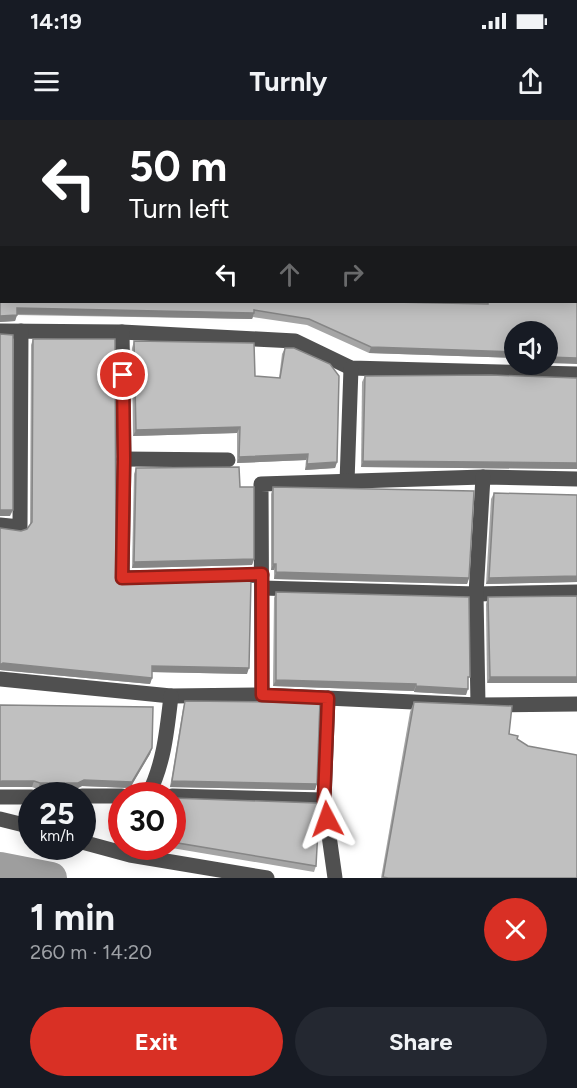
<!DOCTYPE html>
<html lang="en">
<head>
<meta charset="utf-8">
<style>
	:root { --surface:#171b24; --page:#242831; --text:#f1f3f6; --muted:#9ea1a6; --accent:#d93025 }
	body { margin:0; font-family:Figtree,sans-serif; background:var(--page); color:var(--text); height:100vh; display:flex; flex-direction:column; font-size:22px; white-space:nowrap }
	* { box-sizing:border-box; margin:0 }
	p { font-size:20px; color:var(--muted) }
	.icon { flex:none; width:33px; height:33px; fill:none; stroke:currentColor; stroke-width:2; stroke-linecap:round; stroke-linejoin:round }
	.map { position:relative; height:758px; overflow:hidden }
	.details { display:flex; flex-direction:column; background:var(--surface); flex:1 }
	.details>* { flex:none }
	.banner { position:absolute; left:0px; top:0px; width:578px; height:183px; box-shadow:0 3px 15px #0003; background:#202124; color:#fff; overflow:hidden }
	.controls { position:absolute; left:504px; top:201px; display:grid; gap:12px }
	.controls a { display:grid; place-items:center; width:54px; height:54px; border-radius:50%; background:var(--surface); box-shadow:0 3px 15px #0003; font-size:30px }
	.speed { position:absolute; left:18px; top:662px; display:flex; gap:12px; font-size:30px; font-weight:700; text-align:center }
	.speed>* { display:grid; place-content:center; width:78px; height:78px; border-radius:50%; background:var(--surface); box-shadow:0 3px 15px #0003; line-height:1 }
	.speed small { font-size:15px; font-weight:400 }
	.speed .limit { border:9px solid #d22; background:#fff; color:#111 }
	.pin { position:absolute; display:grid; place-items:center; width:51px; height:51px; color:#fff; margin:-26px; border:3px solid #fff; border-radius:50%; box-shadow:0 2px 6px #0007 }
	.me { position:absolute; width:66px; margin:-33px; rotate:356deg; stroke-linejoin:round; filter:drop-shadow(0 0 4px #0008) }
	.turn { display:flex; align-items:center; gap:21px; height:126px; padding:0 30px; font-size:27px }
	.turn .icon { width:78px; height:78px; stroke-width:2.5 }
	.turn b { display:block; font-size:42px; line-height:51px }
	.lanes { display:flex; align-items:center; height:57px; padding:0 30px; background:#0003; justify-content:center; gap:30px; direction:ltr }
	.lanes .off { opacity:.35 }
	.round { display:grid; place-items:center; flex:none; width:63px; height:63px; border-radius:32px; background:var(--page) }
	.overview { display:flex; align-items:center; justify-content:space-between; height:102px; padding:0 30px }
	h1 { font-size:36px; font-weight:700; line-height:45px }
	.primary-button { display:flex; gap:12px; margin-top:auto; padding:12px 30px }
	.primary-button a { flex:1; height:69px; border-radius:36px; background:var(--accent); color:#fff; font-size:24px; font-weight:700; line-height:69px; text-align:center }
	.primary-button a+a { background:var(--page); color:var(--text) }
	.status { display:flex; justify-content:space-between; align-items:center; height:42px; padding:0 30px; background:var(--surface); direction:ltr }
	.status svg { height:16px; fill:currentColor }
	header { display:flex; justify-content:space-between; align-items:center; height:78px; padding:0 30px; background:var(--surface); font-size:27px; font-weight:700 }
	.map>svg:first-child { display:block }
</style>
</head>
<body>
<div class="status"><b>14:19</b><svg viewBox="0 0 49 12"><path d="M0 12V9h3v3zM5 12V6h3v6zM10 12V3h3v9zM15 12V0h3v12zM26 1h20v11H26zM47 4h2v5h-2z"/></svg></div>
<header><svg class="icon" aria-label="menu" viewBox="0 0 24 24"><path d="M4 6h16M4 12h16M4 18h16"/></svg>Turnly<svg class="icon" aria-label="share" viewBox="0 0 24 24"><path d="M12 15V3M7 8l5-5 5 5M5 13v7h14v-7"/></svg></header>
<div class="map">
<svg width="577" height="758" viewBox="0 0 577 758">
	<rect width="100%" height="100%" fill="#fff"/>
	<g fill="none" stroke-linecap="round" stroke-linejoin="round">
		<path stroke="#9e9e9e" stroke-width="32" d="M0 748 51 758"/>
		<g stroke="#505050" stroke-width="15">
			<path d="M0 211 122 212 295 221 351 248 577 254"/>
			<path d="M122 212 124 339 122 458 262 455"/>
			<path d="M124 339 228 340"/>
			<path d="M347 362 351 248"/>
			<path d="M0 405 20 407 21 211"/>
			<path d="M262 468 476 474 577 472"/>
			<path d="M0 559 171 576 262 575 478 585 577 584"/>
			<path d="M262 575 261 364 483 357 577 359"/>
			<path d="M328 578 324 680 335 758"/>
			<path d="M478 585 476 474 483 357"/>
			<path d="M148 675C164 644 167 610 171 576"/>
			<path d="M82 676H122"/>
			<path d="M172 676 324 680"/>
			<path d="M0 677H32"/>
			<path d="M0 699 32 707"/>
			<path d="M82 722 130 735 267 758"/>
		</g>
	</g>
	<g fill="#a5a5a5">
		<path d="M0 0 2 182 485 183V182H576V2H567V0H577V244L514 212V238L369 233 307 205 253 197 252 199 17 195 15 201 0 202Z"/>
		<path d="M33 219 116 456 247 554 152 552V558L150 564 0 550V408L21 411 27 409 30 405 31 225Z"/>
		<path d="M134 221 255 256 279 258 282 234 285 228 337 342 335 348 305 350 306 340 237 343V313L133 316 132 228Z"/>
		<path d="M365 256 577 258V349L361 347 362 262Z"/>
		<path d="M136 348 240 367 254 439 252 445 132 448 134 354Z"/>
		<path d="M273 367 469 458 467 464 274 459V450H271V374Z"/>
		<path d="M494 373 577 375V462L486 464 491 379Z"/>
		<path d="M276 472 468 562 466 575 414 572V571L273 566 274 478Z"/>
		<path d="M577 476 487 563 486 484 488 477Z"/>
		<path d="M276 579 315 670 170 667 183 588 185 581 275 582Z"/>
		<path d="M414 582 509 614 528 626 577 758H381L410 592Z"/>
		<path d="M152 628 150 634 130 668 82 666 76 669H38L32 667H0Z"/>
		<path d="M172 678 316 746 314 752 160 726H172Z"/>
	</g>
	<g fill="#868686">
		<path d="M17 188 254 193 252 199 15 194Z"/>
		<path d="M17 195 15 201 0 202V196Z"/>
		<path d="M371 227 514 232V238L369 233Z"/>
		<path d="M548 237 577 238V244L548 243Z"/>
		<path d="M240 307 237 313 133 316 136 310Z"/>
		<path d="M308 334 306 340 237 343 239 337Z"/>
		<path d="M363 341 577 343V349L361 347Z"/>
		<path d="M337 342 335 348 305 350 307 344Z"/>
		<path d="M0 390H13L10 396H0Z"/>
		<path d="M254 439 252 445 132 448 134 442Z"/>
		<path d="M273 444H276L274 450H271Z"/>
		<path d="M276 452 469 458 467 464 274 459Z"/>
		<path d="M577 456V462L486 464 489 458Z"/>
		<path d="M3 543 152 558 150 564 0 550V545Z"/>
		<path d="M152 546 249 548 247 554 150 552Z"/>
		<path d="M490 557H577V563H487Z"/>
		<path d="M276 560 416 564 414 571 273 566Z"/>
		<path d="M416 566 468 569 466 575 414 572Z"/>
		<path d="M152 628 150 634 130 668 82 666 76 669H38L40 663Z"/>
		<path d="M2 661H34L32 667H0V662Z"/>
		<path d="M172 661 317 664 315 670 170 667Z"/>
	</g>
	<g fill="#c0c0c0" stroke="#868686" stroke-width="1.5">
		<path d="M0 0H155V2H2V182H392L488 184V182H576V2H569V0H577V238L548 237V212H514V232L371 227 309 199 254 190V193L17 188V195L0 196Z"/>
		<path d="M0 214 13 215V390H0Z"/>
		<path d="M33 219H115L116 456 124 462 251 459 249 548 152 546V558L3 543 0 545V408L21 411 27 409 32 402Z"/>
		<path d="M134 221 254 223 255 256 280 258 285 228H294L330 244 339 256 337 342 307 344 308 334 239 337 240 307 136 310Z"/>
		<path d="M491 255 577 258V343L363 341 365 256Z"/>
		<path d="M239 347 240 367H254V439L134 442 136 348Z"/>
		<path d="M273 367 474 371 469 458 276 452V444H273Z"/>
		<path d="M494 373 577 375V456L489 458Z"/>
		<path d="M276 472 469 477 470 557H468V569L416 566V564L276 560Z"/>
		<path d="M577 476V557H490L488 477Z"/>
		<path d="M276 579 320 581 317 664 172 661 185 581 276 582Z"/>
		<path d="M414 582 512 586 509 614 518 616 517 619 528 626 577 635V758H388L383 757Z"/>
		<path d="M0 585 153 587 152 628 132 662 84 660 78 663H40L34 661H2L0 662Z"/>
		<path d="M172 678 317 683 319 691 316 746 172 722Z"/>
	</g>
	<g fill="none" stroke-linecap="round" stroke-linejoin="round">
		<defs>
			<path id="route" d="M123 255 124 339 122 458 262 454V575L328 578 324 680 327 699"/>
		</defs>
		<use href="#route" stroke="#8d1f18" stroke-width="15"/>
		<use href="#route" stroke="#d93025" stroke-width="10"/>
	</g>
</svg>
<div class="controls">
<a><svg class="icon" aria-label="sound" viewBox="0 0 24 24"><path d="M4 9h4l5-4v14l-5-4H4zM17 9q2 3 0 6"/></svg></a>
</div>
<div class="speed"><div>25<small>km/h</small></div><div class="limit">30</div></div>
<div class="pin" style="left:123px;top:255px;background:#d93025"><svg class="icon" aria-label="arrive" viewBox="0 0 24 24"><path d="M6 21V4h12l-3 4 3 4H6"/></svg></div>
<svg class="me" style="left:327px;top:699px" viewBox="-20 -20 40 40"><path d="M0-17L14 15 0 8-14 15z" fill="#d93025" stroke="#fff" stroke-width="4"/></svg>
<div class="banner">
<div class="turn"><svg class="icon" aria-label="left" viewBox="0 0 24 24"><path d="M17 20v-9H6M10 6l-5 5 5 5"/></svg><div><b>50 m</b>Turn left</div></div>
<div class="lanes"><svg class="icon" aria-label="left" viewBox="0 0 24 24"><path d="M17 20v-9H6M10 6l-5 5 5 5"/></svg><svg class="icon off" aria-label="ahead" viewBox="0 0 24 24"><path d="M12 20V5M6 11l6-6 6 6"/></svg><svg class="icon off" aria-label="right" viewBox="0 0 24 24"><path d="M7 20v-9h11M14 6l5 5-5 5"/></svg></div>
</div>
</div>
<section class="details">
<div class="overview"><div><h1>1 min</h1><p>260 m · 14:20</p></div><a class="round" style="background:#d93025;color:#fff"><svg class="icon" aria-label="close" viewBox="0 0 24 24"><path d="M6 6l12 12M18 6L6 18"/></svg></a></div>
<div class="primary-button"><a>Exit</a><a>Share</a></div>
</section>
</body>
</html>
